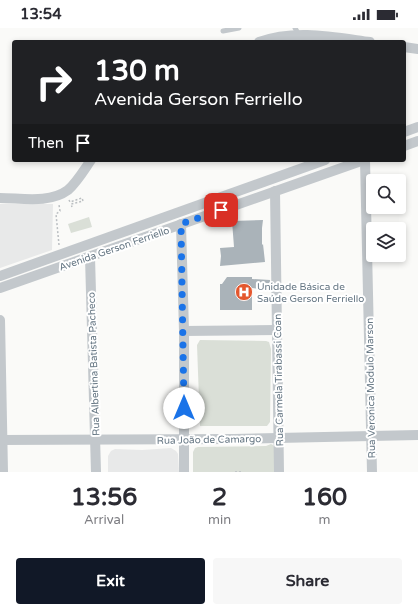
<!DOCTYPE html>
<html lang="en">
<head>
<meta charset="utf-8">
<style>
	:root { --surface:#fff; --page:#f7f7f7; --text:#2b2b33; --muted:#7c7c81; --accent:#111827 }
	body { margin:0; font-family:"Varela Round",sans-serif; background:var(--page); color:var(--text); height:100vh; display:flex; flex-direction:column; font-size:15px; white-space:nowrap }
	* { box-sizing:border-box; margin:0 }
	p { font-size:13px; color:var(--muted) }
	.icon { flex:none; width:22px; height:22px; fill:none; stroke:currentColor; stroke-width:2; stroke-linecap:round; stroke-linejoin:round }
	.map { position:relative; height:444px; overflow:hidden }
	.sheet { display:flex; flex-direction:column; background:var(--surface); flex:1 }
	.sheet>* { flex:none }
	.banner { position:absolute; left:12px; top:12px; width:394px; height:122px; border-radius:4px; box-shadow:0 2px 6px #0003; background:#202124; color:#fff; overflow:hidden }
	.tools { position:absolute; left:366px; top:146px; display:grid; gap:8px }
	.tools a { display:grid; place-items:center; width:40px; height:40px; border-radius:4px; background:var(--surface); box-shadow:0 2px 6px #0003; font-size:20px }
	.pin { position:absolute; display:grid; place-items:center; width:34px; height:34px; color:#fff; margin:-17px; border-radius:8px; box-shadow:0 2px 6px #0006 }
	.me { position:absolute; width:44px; margin:-22px; rotate:0deg; stroke-linejoin:round; filter:drop-shadow(0 0 3px #0008) }
	.turn { display:flex; align-items:center; gap:14px; height:84px; padding:0 16px; font-size:18px }
	.turn .icon { width:52px; height:52px; stroke-width:2.5 }
	.turn b { display:block; font-size:28px; line-height:34px }
	.then { display:flex; align-items:center; height:38px; padding:0 16px; background:#0003; gap:8px; font-size:15px }
	.eta { display:flex; justify-content:space-evenly; align-items:center; height:68px; text-align:center }
	.eta b { font-size:24px; font-weight:800; line-height:28px }
	.primary-button { display:flex; gap:8px; margin-top:auto; padding:8px 16px }
	.primary-button a { flex:1; height:46px; border-radius:4px; background:var(--accent); color:#fff; font-size:16px; font-weight:800; line-height:46px; text-align:center }
	.primary-button a+a { background:var(--page); color:var(--text) }
	.status { display:flex; justify-content:space-between; align-items:center; height:28px; padding:0 20px; background:var(--surface); direction:ltr }
	.status svg { height:11px; fill:currentColor }
	.map>svg:first-child { display:block }
</style>
</head>
<body>
<div class="status"><b>13:54</b><svg viewBox="0 0 49 12"><path d="M0 12V9h3v3zM5 12V6h3v6zM10 12V3h3v9zM15 12V0h3v12zM26 1h20v11H26zM47 4h2v5h-2z"/></svg></div>
<div class="map">
<svg width="418" height="444" viewBox="0 0 418 444">
	<rect width="100%" height="100%" fill="#fafaf8"/>
	<g fill="#e8e9e9">
		<path d="M0 176H53L52 222 0 240Z"/>
		<path d="M171 420 176 423 178 426 179 444H108V428L111 423 115 421 142 422Z"/>
	</g>
	<g fill="#dadfd7">
		<path d="M89 189 92 199 71 205 68 196Z"/>
		<path d="M200 312 266 313 269 314 271 321 270 394 267 398H200L197 317Z"/>
		<path d="M271 416 273 417 275 420V444H193V424L195 420 198 419 266 418Z"/>
	</g>
	<g fill="#aab3b9">
		<path d="M263 192 262 200V217L263 216 265 234 220 238 221 228 220 220 234 219 232 193Z"/>
		<path d="M227 249H252V251L270 252 269 262 252 260V282H220V256H222Z"/>
	</g>
	<g fill="none" stroke-linecap="round" stroke-linejoin="round">
		<g stroke="#bbbfc2" stroke-width="1.5" stroke-dasharray="2 2" stroke-linecap="butt">
			<path d="M69 172 70 174 82 170 83 173 71 176 72 179"/>
			<path d="M59 217 56 186 60 183 59 177"/>
			<path d="M235 444H242"/>
		</g>
		<g stroke="#c3c8cc" stroke-width="5">
			<path d="M295 0 299 7"/>
			<path d="M223 3 239 0"/>
		</g>
		<g stroke="#c3c8cc" stroke-width="10">
			<path d="M259 14C295 1 333 9 370 14"/>
			<path d="M404 19 418 21"/>
			<path d="M404 104 418 99"/>
			<path d="M404 118 418 113"/>
			<path d="M365 132 372 444"/>
			<path d="M275 163 279 444"/>
			<path d="M0 170C21 170 49 176 68 162 77 154 84 142 91 132"/>
			<path d="M181 196 184 303V444"/>
			<path d="M90 229 96 444"/>
			<path d="M0 248 325 132"/>
			<path d="M0 260 364 132"/>
			<path d="M0 292 3 444"/>
			<path d="M184 303 276 302"/>
			<path d="M0 412 234 411 418 407"/>
		</g>
	</g>
	<g fill="none" stroke-linecap="round" stroke-linejoin="round">
		<path stroke="#1a73e8" stroke-width="7" stroke-dasharray="0 12.6" d="M184 380 181 196 221 182"/>
	</g>
	<defs>
		<symbol id="hospital-disc" viewBox="-11 -11 22 22"><circle r="9.5" fill="#e4572e" stroke="#fff"/><path d="M-5-5h3v3.5h4V-5h3V5h-3V1.5h-4V5h-3Z" fill="#fff"/></symbol>
	</defs>
	<g fill-rule="evenodd">
		<use href="#hospital-disc" x="234" y="254" width="20" height="20"/>
	</g>
	<g text-anchor="middle" stroke-width="4" stroke-linejoin="round" paint-order="stroke">
		<g font-size="10" fill="#657683" stroke="#fff">
			<text transform="translate(114 220) rotate(-19)" y="4">Avenida Gerson Ferriello</text>
			<text transform="translate(93 336) rotate(-92)" y="4">Rua Albertina Batista Pacheco</text>
			<text transform="translate(278 352) rotate(-91)" y="4">Rua Carmela Tirabassi Coan</text>
			<text transform="translate(370 360) rotate(-91)" y="4">Rua Veronica Modulo Marson</text>
			<text transform="translate(209 411) rotate(-1)" y="4">Rua João de Camargo</text>
		</g>
		<g font-size="10" fill="#657683" stroke="#fff" text-anchor="start">
			<text x="257" y="262">Unidade Básica de<tspan x="257" dy="12">Saúde Gerson Ferriello</tspan></text>
		</g>
	</g>
</svg>
<div class="tools">
<a><svg class="icon" aria-label="search" viewBox="0 0 24 24"><circle cx="10" cy="10" r="6"/><path d="M15 15l6 6"/></svg></a>
<a><svg class="icon" aria-label="layers" viewBox="0 0 24 24"><path d="M12 4l9 5-9 5-9-5zM3 14l9 5 9-5"/></svg></a>
</div>
<div class="pin" style="left:221px;top:182px;background:#d93025"><svg class="icon" aria-label="arrive" viewBox="0 0 24 24"><path d="M6 21V4h12l-3 4 3 4H6"/></svg></div>
<svg class="me" style="left:184px;top:380px" viewBox="-20 -20 40 40"><circle r="19" fill="#fff"/><path d="M0-13L10 11 0 6-10 11z" fill="#1a73e8"/></svg>
<div class="banner">
<div class="turn"><svg class="icon" aria-label="right" viewBox="0 0 24 24"><path d="M7 20v-9h11M14 6l5 5-5 5"/></svg><div><b>130 m</b>Avenida Gerson Ferriello</div></div>
<div class="then">Then<svg class="icon" aria-label="arrive" viewBox="0 0 24 24"><path d="M6 21V4h12l-3 4 3 4H6"/></svg></div>
</div>
</div>
<section class="sheet">
<div class="eta">
<div><b>13:56</b><p>Arrival</p></div>
<div><b>2</b><p>min</p></div>
<div><b>160</b><p>m</p></div>
</div>
<div class="primary-button"><a>Exit</a><a>Share</a></div>
</section>
</body>
</html>
